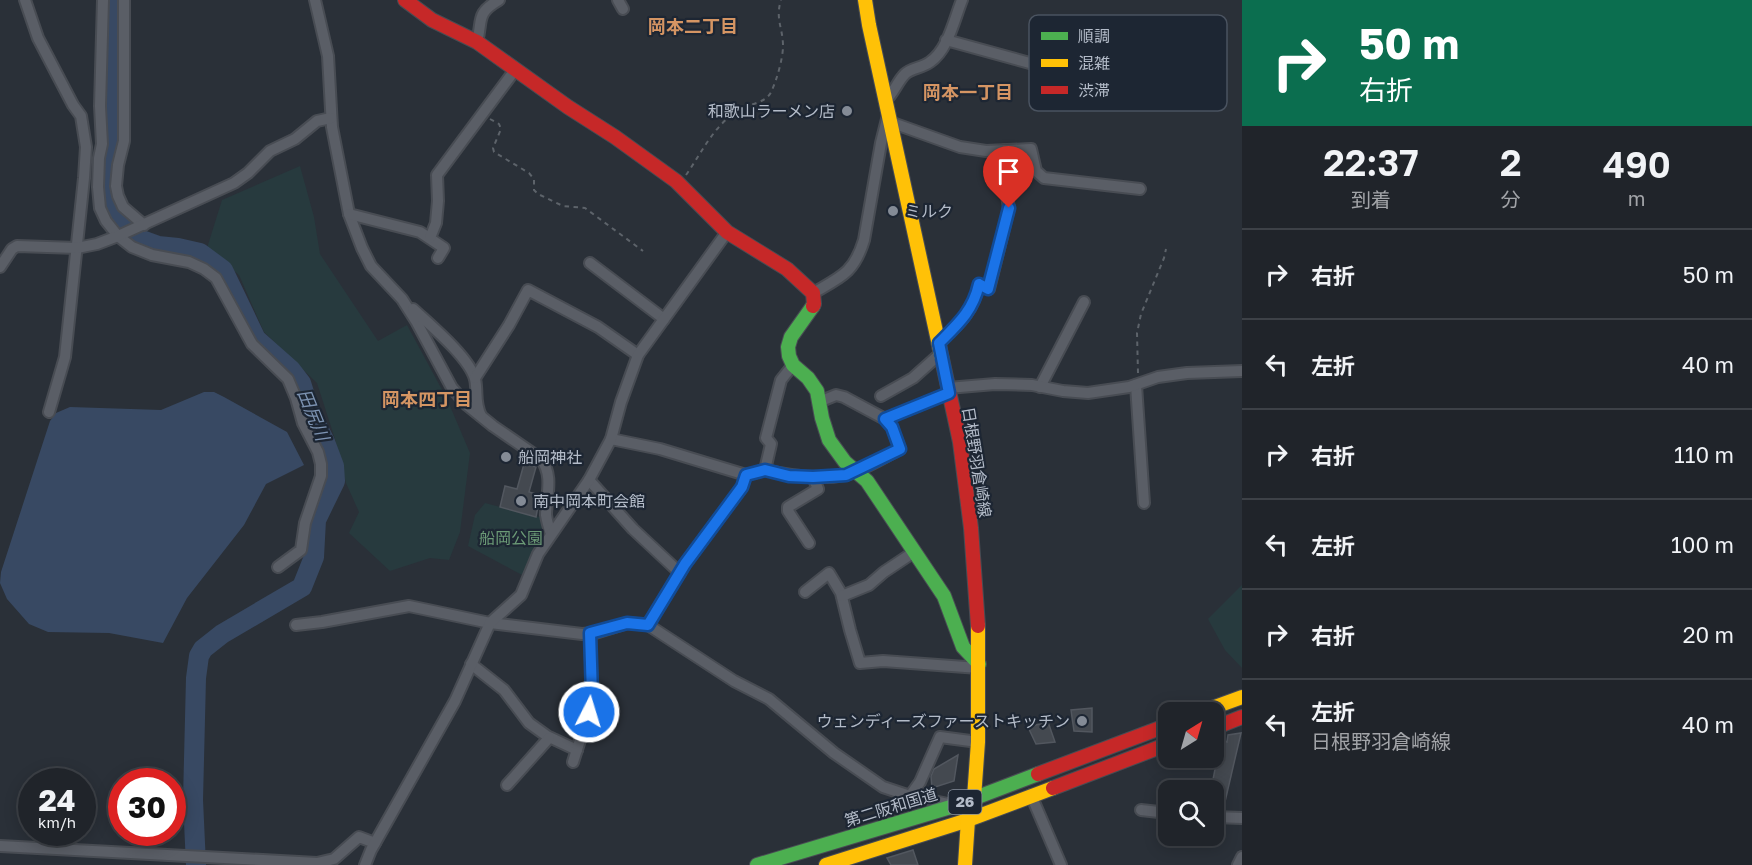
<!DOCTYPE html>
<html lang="ja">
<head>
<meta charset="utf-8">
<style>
	:root { --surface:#20242a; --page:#282c32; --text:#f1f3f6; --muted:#a2a4a8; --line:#3d4147 }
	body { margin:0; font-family:"Golos Text","Noto Sans JP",sans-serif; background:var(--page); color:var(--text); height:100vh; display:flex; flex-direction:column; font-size:22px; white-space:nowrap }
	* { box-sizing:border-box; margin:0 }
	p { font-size:20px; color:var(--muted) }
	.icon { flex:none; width:33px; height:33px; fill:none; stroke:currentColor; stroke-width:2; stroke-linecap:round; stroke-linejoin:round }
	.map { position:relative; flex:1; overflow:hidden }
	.sheet { display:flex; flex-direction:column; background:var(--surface); width:510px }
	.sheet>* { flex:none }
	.top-card { background:#0b6e4f; color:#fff; overflow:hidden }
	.needle { width:39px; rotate:37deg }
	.buttons { position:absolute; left:1158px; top:702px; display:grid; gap:12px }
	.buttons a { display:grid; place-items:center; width:66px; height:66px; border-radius:12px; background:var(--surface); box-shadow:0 3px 15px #0003,0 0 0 2px var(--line); font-size:30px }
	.speed { position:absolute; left:18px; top:768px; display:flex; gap:12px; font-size:30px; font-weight:700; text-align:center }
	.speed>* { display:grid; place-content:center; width:78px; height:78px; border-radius:50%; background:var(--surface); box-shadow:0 3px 15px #0003,0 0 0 2px var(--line); line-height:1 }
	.speed small { font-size:15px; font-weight:400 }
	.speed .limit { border:9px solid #d22; background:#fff; color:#111 }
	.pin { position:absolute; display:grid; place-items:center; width:51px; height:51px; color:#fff; margin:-62px -26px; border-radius:50% 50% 50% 0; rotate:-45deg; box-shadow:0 0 6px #0007 }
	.pin .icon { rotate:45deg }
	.me { position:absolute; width:66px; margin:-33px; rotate:5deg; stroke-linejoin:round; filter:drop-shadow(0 0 4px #0008) }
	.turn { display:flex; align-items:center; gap:21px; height:126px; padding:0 18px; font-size:27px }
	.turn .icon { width:78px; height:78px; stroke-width:2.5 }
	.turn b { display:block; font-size:42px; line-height:51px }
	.eta { display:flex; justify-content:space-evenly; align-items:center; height:102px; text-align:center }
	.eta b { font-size:36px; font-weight:600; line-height:42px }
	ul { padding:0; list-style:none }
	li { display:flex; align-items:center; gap:18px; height:90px; padding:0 18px; border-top:2px solid var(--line) }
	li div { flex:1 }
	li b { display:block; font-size:22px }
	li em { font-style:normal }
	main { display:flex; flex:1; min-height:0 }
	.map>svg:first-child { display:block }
</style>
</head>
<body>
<main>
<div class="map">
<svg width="1242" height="865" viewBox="0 0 1242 865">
	<rect width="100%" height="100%" fill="#2a3038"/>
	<g fill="#273a3e">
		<path d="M300 166 314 217 320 254 378 341 407 325 447 399 470 453 460 532 449 560 430 558 390 571 349 533 359 512 346 483 335 439 317 383 264 332 239 275 207 248 222 200Z"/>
		<path d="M485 503 543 518C541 543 537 554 524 576L468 546 475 515Z"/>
		<path d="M1242 585V668L1225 650 1208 619Z"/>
	</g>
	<path fill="#384963" d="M204 392H214L224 397 287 432 304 465 266 484 244 525 187 598 163 643 109 633 48 632 29 624 7 599 0 583 1 572 50 421 56 413 70 407 161 410Z"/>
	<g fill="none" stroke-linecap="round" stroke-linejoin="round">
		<path stroke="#384963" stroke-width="20" d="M115 0 114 35 105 188 110 209 129 233 136 238 158 246 178 248 200 253 223 270 256 339 291 370 301 383 310 412 325 442 334 466 335 481 316 520 314 557 302 587 222 634 203 649 199 656 196 678 193 800 196 865"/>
	</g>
	<g fill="#444950" stroke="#52575f" stroke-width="1.5">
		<path d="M524 464 536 467 529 492 540 495 536 517 500 507 505 486 517 489Z"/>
		<path d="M1092 708V732L1074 731 1071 710Z"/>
		<path d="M1048 722 1055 742 1036 744 1028 727Z"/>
		<path d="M1241 733 1224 806 1214 803V790H1211L1216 764 1220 765 1225 741 1227 742 1228 735Z"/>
		<path d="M958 755 954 781 932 788 931 776 934 769Z"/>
		<path d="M913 850 918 865H891L887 858Z"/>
	</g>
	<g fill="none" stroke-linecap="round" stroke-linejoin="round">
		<defs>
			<g id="street">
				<path d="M25 0 38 38 73 105 81 116 86 147 84 178 65 357 49 412"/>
				<path d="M103 0 100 106 102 144 99 158 98 187 100 208 106 221 118 236 132 247 152 255 189 262 204 269 216 278 252 344 288 379 296 398 303 423 318 452 321 464V476L305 523 301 550 278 567"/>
				<path d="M124 0V141L118 165 116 186 118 196 123 207 144 225"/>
				<path d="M315 0 328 56 332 127 349 214 362 248 371 266 402 299 416 321 452 388 467 405 493 426 541 459C554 476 546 496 546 515 547 522 549 528 551 534"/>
				<path d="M618 0 623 9"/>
				<path d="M946 40 1037 65"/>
				<path d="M477 42C483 20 475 14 499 0"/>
				<path d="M885 101C894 93 897 82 905 74 911 68 922 68 930 62 948 50 954 20 962 0"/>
				<path d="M890 122 960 147 986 151 1031 149 1036 171 1044 178 1140 189"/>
				<path d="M349 214 420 232 444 248 438 258"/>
				<path d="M430 238 436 223 438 201 437 175 515 70"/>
				<path d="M590 263 664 319"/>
				<path d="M0 267 12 249 17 246 77 248 97 244 118 236 234 183 248 173 270 151 295 139 317 121 331 118"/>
				<path d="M813 293C841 277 854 273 864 240L881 143 887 119"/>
				<path d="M413 309C430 325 469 357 475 379 478 392 474 402 481 416"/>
				<path d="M939 343C958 325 974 311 979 284L989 289 1009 208 1005 184V150"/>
				<path d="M475 378 509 325 528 290 598 327 638 355"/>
				<path d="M1136 385 1144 503"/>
				<path d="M1040 387 1084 302"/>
				<path d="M948 388 995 384 1032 385 1063 391 1088 393 1129 387 1158 377 1187 373 1242 371"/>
				<path d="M881 396 913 378 941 353"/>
				<path d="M885 419 949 393"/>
				<path d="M611 439 660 449 746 475 765 470 771 444 766 438 781 380 793 365"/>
				<path d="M765 470C791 476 818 480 845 475 862 471 884 457 900 449L892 427 885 419 844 397 836 395 819 402"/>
				<path d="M589 480 633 529 680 573"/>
				<path d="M809 543 788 511V507L818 489 813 477"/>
				<path d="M805 592 829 573 841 593 850 630 860 663 883 661 979 668"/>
				<path d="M842 596 869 585 884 572 914 552"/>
				<path d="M296 625 322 622 409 606 490 623 582 634 595 633 627 623 648 625 734 681 769 699 834 753 883 787 910 796 948 804"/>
				<path d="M648 625 685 564 742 487 746 475"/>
				<path d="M471 664 504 690 529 723 547 736 577 750"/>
				<path d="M573 762 589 712 592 695 590 633"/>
				<path d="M507 785 549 738"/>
				<path d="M1031 795 1061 865"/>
				<path d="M910 796 920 782 940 737 978 742"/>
				<path d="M1141 810 1168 813"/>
				<path d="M1214 817 1242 818"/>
				<path d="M0 846 317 863 334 859 359 837 375 843"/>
				<path d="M365 865 371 850 455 701 490 623 521 595 538 554 589 480 611 439 621 402 638 355 727 232"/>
				<path d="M1238 865 1242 857"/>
			</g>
			<g id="fast">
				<path d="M813 306 791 337 788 347 789 356 793 365 808 378 817 391 822 418 829 440 845 462 867 481 944 596 963 647 979 664"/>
				<path d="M757 865 954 806 1038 774"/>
			</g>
			<g id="slow">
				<path d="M865 0 869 25 942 359"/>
				<path d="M1201 712 1242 697"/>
				<path d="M826 865 968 820 1053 788"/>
				<path d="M965 865 968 820 974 798 978 742V626"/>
			</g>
			<g id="jam">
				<path d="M405 0 432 20 477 42 568 107 615 137 676 181 727 232 787 269 813 293 814 304 813 306"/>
				<path d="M942 359 960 442 971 528 978 626"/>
				<path d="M1214 728 1242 717"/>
				<path d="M1038 774 1168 725"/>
				<path d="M1053 788 1168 744"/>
			</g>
		</defs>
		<use href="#street" stroke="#484c53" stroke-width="14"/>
		<use href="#fast" stroke="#484c53" stroke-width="16"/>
		<use href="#slow" stroke="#484c53" stroke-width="16"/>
		<use href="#jam" stroke="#484c53" stroke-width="16"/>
		<g stroke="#5d636a" stroke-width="2" stroke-dasharray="4.5 4.5" stroke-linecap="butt">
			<path d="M490 119 499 124 501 129 493 148 494 152 529 173 534 179V190L538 194 563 206 585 208 643 251"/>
			<path d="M686 175C702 152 713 127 737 111 749 103 767 104 772 90 777 79 783 58 783 46 783 28 775 19 781 0"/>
			<path d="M1138 373 1137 333 1141 314 1164 258 1166 249"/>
		</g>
		<use href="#street" stroke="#5a5e66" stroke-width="10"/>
		<use href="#fast" stroke="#4caf50" stroke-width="14"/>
		<use href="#slow" stroke="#ffc107" stroke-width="14"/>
		<use href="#jam" stroke="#c62828" stroke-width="14"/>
	</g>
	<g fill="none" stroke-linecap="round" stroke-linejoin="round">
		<defs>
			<path id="route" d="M589 712 592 695 590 633 627 623 648 625 685 564 742 487 746 475 765 470 789 476 813 477 846 475 900 449 892 427 885 419 949 393 939 343C958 324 973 311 979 284L988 289 1009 208"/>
		</defs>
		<use href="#route" stroke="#114b97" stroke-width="15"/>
		<use href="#route" stroke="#1a73e8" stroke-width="10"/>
	</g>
	<g fill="#848b96" stroke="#1d2633" stroke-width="2">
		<circle cx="847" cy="111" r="6"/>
		<circle cx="893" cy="211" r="6"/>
		<circle cx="506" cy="457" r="6"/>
		<circle cx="521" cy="501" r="6"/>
		<circle cx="1082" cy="721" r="6"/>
	</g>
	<g text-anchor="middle" stroke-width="4.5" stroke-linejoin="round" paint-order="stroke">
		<rect fill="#1d2633" stroke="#878f9c" stroke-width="1.5" x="948.5" y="790" width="33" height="24" rx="4.5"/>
		<g font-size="15" font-weight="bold" fill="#b4bcc9">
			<text x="965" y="807">26</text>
		</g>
		<g font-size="16" fill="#b4bcc9" stroke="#1d2633" text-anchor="start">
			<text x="835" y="117" text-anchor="end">和歌山ラーメン店</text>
			<text x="905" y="217">ミルク</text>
			<text x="518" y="463">船岡神社</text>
			<text x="533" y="507">南中岡本町会館</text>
			<text x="1070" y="727" text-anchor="end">ウェンディーズファーストキッチン</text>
		</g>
		<g font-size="16" fill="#b4bcc9" stroke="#1d2633">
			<text transform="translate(977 462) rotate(81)" y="6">日根野羽倉崎線</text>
			<text transform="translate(891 807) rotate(-17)" y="6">第二阪和国道</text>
		</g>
		<g font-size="16" fill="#6b9a76" stroke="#1d2633">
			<text x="511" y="544">船岡公園</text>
		</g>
		<g font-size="18" font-weight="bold" fill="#d59563" stroke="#1d2633">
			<text x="693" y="33">岡本二丁目</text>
			<text x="968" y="99">岡本一丁目</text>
			<text x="427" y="406">岡本四丁目</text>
		</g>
		<g font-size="18" font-style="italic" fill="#7c92b1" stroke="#1d2633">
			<text transform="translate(313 415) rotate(68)" y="6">田尻川</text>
		</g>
	</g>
	<rect x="1029" y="15" width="198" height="96" rx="9" fill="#1d2633" stroke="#4a5360" stroke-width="1.5"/>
	<rect x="1041" y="32" width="27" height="8" fill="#4caf50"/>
	<rect x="1041" y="59" width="27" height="8" fill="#ffc107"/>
	<rect x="1041" y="86" width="27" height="8" fill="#c62828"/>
	<g font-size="16" fill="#b4bcc9">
		<text x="1078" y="42">順調</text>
		<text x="1078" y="69">混雑</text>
		<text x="1078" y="96">渋滞</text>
	</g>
</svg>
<div class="buttons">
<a><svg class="needle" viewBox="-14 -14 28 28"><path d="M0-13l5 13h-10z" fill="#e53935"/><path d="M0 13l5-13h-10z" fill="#a2a4a8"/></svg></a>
<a><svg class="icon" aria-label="search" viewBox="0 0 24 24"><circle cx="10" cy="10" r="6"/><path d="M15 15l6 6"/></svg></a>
</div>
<div class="speed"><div>24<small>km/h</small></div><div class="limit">30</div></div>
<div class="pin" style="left:1009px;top:208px;background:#d93025"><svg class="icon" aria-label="arrive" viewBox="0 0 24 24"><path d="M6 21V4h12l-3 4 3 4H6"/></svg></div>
<svg class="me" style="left:589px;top:712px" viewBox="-20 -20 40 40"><circle r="17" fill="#1a73e8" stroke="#fff" stroke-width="3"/><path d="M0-11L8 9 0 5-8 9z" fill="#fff"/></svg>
</div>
<section class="sheet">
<div class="top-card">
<div class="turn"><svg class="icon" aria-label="right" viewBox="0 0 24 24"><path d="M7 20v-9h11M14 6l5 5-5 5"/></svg><div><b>50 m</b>右折</div></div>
</div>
<div class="eta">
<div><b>22:37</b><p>到着</p></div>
<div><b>2</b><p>分</p></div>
<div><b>490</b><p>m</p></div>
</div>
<ul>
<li><svg class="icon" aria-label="right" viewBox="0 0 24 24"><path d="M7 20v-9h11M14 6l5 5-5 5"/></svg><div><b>右折</b></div><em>50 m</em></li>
<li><svg class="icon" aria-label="left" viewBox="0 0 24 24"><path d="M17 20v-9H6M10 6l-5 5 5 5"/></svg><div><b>左折</b></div><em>40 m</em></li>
<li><svg class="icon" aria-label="right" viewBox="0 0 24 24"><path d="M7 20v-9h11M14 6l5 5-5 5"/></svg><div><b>右折</b></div><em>110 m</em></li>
<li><svg class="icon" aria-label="left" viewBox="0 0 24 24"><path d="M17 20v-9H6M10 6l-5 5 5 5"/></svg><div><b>左折</b></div><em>100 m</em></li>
<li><svg class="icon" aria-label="right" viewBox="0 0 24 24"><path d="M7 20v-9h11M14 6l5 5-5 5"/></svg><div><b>右折</b></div><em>20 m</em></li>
<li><svg class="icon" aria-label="left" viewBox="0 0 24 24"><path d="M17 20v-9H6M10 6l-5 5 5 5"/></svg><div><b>左折</b><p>日根野羽倉崎線</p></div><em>40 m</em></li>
</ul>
</section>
</main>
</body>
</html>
